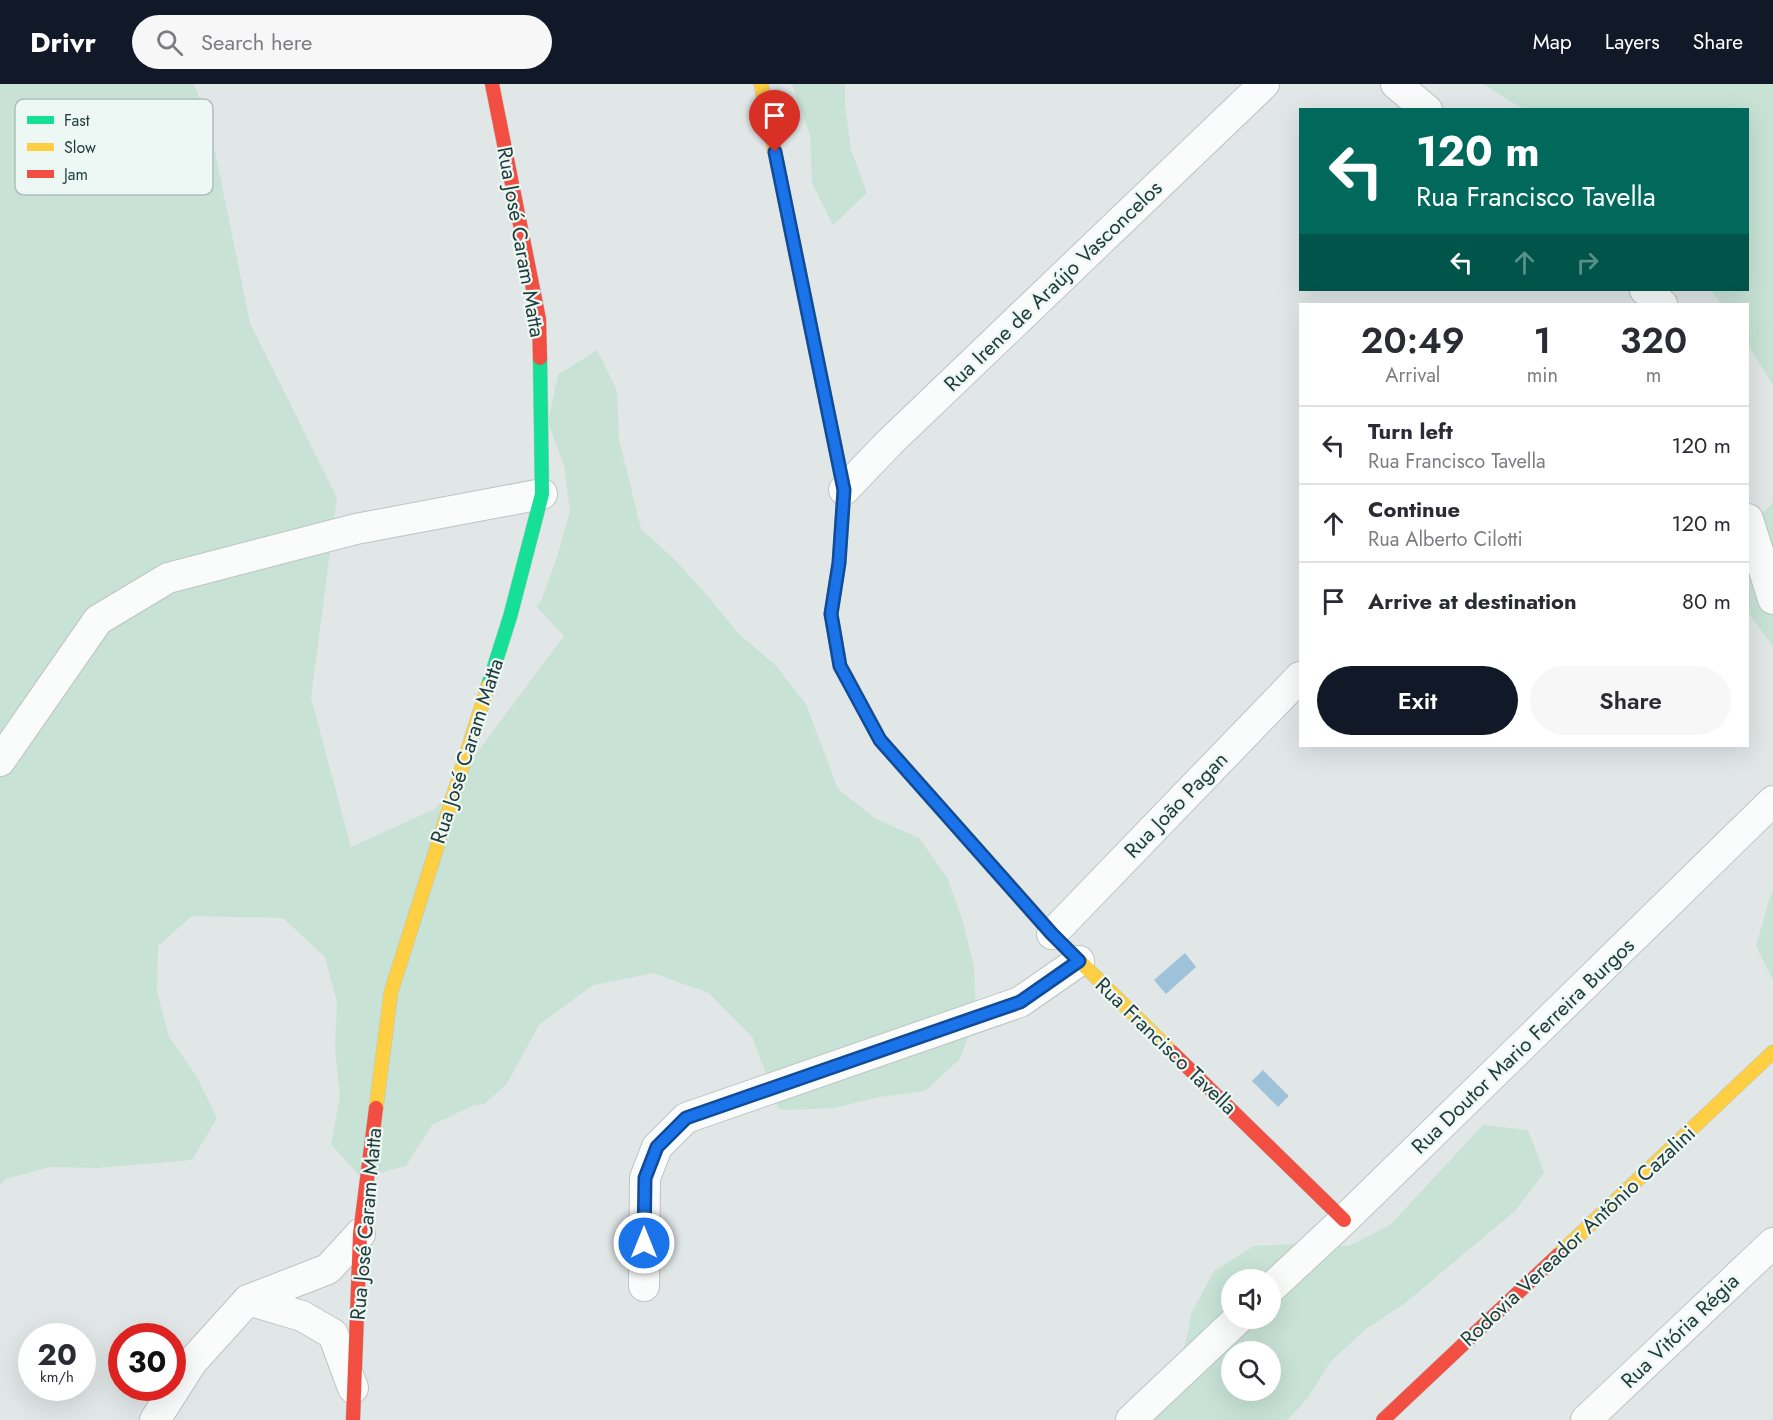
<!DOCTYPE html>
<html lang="en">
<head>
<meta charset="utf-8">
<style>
	:root { --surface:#fff; --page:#f7f7f7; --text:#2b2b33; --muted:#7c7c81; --line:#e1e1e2; --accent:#111827 }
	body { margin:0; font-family:Jost,sans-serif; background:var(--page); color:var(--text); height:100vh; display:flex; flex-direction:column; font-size:22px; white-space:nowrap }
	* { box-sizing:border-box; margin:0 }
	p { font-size:20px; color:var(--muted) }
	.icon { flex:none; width:33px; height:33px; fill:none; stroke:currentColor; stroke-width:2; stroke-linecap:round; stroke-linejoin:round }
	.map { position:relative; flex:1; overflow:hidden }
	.side { position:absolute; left:1299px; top:219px; width:450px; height:444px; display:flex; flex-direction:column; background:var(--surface); border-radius:0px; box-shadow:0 6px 24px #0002 }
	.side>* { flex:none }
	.top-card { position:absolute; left:1299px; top:24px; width:450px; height:183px; border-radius:0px; box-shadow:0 6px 24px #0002; background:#00695c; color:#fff; overflow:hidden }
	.fabs { position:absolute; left:1221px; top:1185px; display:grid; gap:12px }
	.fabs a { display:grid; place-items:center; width:60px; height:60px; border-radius:50%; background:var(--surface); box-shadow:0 6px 24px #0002; font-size:30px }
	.speed { position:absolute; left:18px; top:1239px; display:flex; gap:12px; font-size:30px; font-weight:700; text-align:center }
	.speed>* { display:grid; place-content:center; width:78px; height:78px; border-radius:50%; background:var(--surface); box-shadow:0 6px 24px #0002; line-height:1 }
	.speed small { font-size:15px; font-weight:400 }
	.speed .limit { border:9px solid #d22; background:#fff; color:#111 }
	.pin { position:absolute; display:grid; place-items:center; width:51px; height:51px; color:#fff; margin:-62px -26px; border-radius:50% 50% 50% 0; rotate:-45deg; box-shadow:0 0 6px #0007 }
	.pin .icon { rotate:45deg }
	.me { position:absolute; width:66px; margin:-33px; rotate:0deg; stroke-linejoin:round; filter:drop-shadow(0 0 4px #0008) }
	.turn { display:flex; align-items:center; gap:21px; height:126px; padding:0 18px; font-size:27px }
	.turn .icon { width:78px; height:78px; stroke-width:2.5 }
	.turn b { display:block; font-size:42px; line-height:51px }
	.lanes { display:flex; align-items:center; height:57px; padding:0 18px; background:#0003; justify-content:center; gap:30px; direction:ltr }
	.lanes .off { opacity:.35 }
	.eta { display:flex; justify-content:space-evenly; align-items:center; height:102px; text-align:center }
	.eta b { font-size:36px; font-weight:600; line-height:42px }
	.action { display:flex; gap:12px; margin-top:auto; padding:12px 18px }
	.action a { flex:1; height:69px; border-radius:36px; background:var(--accent); color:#fff; font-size:24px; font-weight:600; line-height:69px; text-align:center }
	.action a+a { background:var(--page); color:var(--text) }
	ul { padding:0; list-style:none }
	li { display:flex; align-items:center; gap:18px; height:78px; padding:0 18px; border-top:2px solid var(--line) }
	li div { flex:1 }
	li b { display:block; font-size:22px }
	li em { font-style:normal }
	header { display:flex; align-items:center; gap:36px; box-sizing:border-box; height:84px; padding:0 30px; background:var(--accent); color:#fff }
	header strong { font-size:28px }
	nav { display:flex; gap:33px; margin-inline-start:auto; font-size:21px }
	.search { width:420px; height:54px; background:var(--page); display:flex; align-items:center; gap:15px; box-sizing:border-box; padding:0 21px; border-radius:33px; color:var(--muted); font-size:22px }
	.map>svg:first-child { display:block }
</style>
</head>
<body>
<header>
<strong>Drivr</strong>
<div class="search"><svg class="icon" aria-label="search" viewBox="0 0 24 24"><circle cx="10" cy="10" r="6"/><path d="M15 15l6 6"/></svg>Search here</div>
<nav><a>Map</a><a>Layers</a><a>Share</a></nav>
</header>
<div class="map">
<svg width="1773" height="1336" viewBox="0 0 1773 1336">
	<rect width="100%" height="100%" fill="#e0e7e6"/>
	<g fill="#c8e2d6" fill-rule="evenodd">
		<path d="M0 0H194L210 43 250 239 337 414 311 614 351 763 435 725 564 552 536 522 541 517 557 473 570 428 564 381 548 338 558 291 597 266 617 307 619 355 641 445 675 476 706 510 737 548 776 582 806 620 838 705 876 735 919 754 948 795 963 838 974 883 976 931 960 975 925 1007 879 1013 834 1024 786 1026 778 1024 753 954 709 909 653 889 593 901 539 941 506 1001 484 1020 474 1021 432 1041 406 1082 361 1094 331 1060 340 1012 335 964 337 918 325 873 283 834 192 832 158 862 157 908 169 953 197 993 217 1034 192 1076 96 1084 50 1083 5 1095 0 1101Z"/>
		<path d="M792 0H845V20L851 66 867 109 833 141 812 99 810 51Z"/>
		<path d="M1483 0H1773V301L1748 261V220H1721L1711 206H1748V26L1523 25Z"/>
		<path d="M1773 419V562L1748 529V443Z"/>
		<path d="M1773 807V896L1756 862 1769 816Z"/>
		<path d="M1483 1041 1528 1046 1544 1089 1515 1127 1405 1219 1366 1245 1332 1276 1306 1316 1287 1336H1142L1182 1275 1192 1228 1214 1187 1254 1162 1302 1160 1349 1162 1390 1141ZM1232 1196H1270V1234H1232ZM1232 1268H1270V1306H1232Z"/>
	</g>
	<g fill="#9ec2d9">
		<path d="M1185 869 1196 883 1166 910 1154 896Z"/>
		<path d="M1263 986 1289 1012 1278 1023 1252 997Z"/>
	</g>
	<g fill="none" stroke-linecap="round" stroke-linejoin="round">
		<defs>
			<g id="street">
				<path d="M1396 0 1427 26"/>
				<path d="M1645 206 1662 220"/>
				<path d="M844 406 890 358 1264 0"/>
				<path d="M1748 435 1773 515"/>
				<path d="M0 677 98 536 168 494 356 445 542 410"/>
				<path d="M1052 850 1300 593"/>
				<path d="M644 1202 645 1094 657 1063 686 1034 1020 918 1079 877"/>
				<path d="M1270 1205 1344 1136 1773 717"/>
				<path d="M248 1216 302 1232 333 1250 353 1304"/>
				<path d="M155 1336 192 1278 248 1216 328 1185 360 1150"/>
				<path d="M1131 1336 1239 1234"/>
				<path d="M1586 1336 1773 1159"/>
			</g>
			<g id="fast">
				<path d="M826 318 844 406 839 479 831 530 840 582 847 594"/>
				<path d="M488 602 510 533 542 410 540 274"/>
			</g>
			<g id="slow">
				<path d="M761 0 826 318"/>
				<path d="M847 594 880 656 1052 850 1172 968"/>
				<path d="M376 1024 391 908 488 602"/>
				<path d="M1558 1171 1773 968"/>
			</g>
			<g id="jam">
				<path d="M492 0 539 235 540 274"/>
				<path d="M1172 968 1344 1136"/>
				<path d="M353 1336 360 1150 376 1024"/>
				<path d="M1383 1336 1558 1171"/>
			</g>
		</defs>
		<use href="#street" stroke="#bdc4c3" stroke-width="32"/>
		<use href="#fast" stroke="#bcc5c4" stroke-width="15"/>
		<use href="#slow" stroke="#bcc5c4" stroke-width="15"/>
		<use href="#jam" stroke="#bcc5c4" stroke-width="15"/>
		<use href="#street" stroke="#fafbfb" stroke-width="30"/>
		<use href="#fast" stroke="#16e098" stroke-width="14"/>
		<use href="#slow" stroke="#ffcf43" stroke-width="14"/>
		<use href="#jam" stroke="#f24e42" stroke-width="14"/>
	</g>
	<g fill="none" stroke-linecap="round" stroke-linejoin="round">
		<defs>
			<path id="route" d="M644 1159 645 1094 657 1063 686 1034 1020 918 1079 877 1052 850 880 656 840 582 831 530 839 479 844 406 775 68"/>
		</defs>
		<use href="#route" stroke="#114b97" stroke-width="15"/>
		<use href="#route" stroke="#1a73e8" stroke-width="10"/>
	</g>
	<g text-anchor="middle" stroke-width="4.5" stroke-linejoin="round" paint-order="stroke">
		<g font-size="21" fill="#1e3a39" stroke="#edf7f4">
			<text transform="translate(521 158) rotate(80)" y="7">Rua José Caram Matta</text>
			<text transform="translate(1053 202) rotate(-44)" y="7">Rua Irene de Araújo Vasconcelos</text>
			<text transform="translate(467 667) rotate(-72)" y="7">Rua José Caram Matta</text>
			<text transform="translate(1176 721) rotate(-46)" y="7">Rua João Pagan</text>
			<text transform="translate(1166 962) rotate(44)" y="7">Rua Francisco Tavella</text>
			<text transform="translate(1523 962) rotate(-44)" y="7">Rua Doutor Mario Ferreira Burgos</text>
			<text transform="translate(366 1140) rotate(-85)" y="7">Rua José Caram Matta</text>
			<text transform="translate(1578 1152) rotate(-43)" y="7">Rodovia Vereador Antônio Cazalini</text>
			<text transform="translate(1680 1247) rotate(-44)" y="7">Rua Vitória Régia</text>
		</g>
	</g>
	<rect x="15" y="15" width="198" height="96" rx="9" fill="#edf7f4" stroke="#afbebc" stroke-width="1.5"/>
	<rect x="27" y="32" width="27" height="8" fill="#16e098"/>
	<rect x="27" y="59" width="27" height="8" fill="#ffcf43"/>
	<rect x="27" y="86" width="27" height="8" fill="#f24e42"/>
	<g font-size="16" fill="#1e3a39">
		<text x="64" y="42">Fast</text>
		<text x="64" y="69">Slow</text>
		<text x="64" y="96">Jam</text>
	</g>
</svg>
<div class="fabs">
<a><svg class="icon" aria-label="sound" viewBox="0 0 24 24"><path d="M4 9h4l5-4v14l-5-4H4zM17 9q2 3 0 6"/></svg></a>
<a><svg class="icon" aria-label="search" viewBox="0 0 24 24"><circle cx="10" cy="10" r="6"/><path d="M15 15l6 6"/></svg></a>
</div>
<div class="speed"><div>20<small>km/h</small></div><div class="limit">30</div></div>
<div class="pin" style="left:775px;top:68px;background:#d93025"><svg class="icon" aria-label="arrive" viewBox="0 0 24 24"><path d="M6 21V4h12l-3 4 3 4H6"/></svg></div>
<svg class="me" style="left:644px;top:1159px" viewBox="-20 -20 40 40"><circle r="17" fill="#1a73e8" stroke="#fff" stroke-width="3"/><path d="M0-11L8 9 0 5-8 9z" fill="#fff"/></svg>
<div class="top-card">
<div class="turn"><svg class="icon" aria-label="left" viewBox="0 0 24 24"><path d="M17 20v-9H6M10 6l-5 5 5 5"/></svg><div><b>120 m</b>Rua Francisco Tavella</div></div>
<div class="lanes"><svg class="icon" aria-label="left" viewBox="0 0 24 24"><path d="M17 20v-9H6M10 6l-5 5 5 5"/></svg><svg class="icon off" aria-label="ahead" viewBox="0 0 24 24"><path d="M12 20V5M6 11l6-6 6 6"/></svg><svg class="icon off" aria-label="right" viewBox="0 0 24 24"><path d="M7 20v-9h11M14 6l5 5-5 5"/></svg></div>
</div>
<section class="side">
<div class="eta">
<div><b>20:49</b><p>Arrival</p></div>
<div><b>1</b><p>min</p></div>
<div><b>320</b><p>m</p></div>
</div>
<ul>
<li><svg class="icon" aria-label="left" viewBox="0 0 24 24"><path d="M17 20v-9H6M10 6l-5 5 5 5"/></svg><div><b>Turn left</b><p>Rua Francisco Tavella</p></div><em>120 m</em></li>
<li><svg class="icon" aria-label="ahead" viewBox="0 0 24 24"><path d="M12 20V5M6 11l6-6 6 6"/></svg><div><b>Continue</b><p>Rua Alberto Cilotti</p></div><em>120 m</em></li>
<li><svg class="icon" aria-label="arrive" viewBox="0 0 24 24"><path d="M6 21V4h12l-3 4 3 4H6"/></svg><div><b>Arrive at destination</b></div><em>80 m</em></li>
</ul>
<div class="action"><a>Exit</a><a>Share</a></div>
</section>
</div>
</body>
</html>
